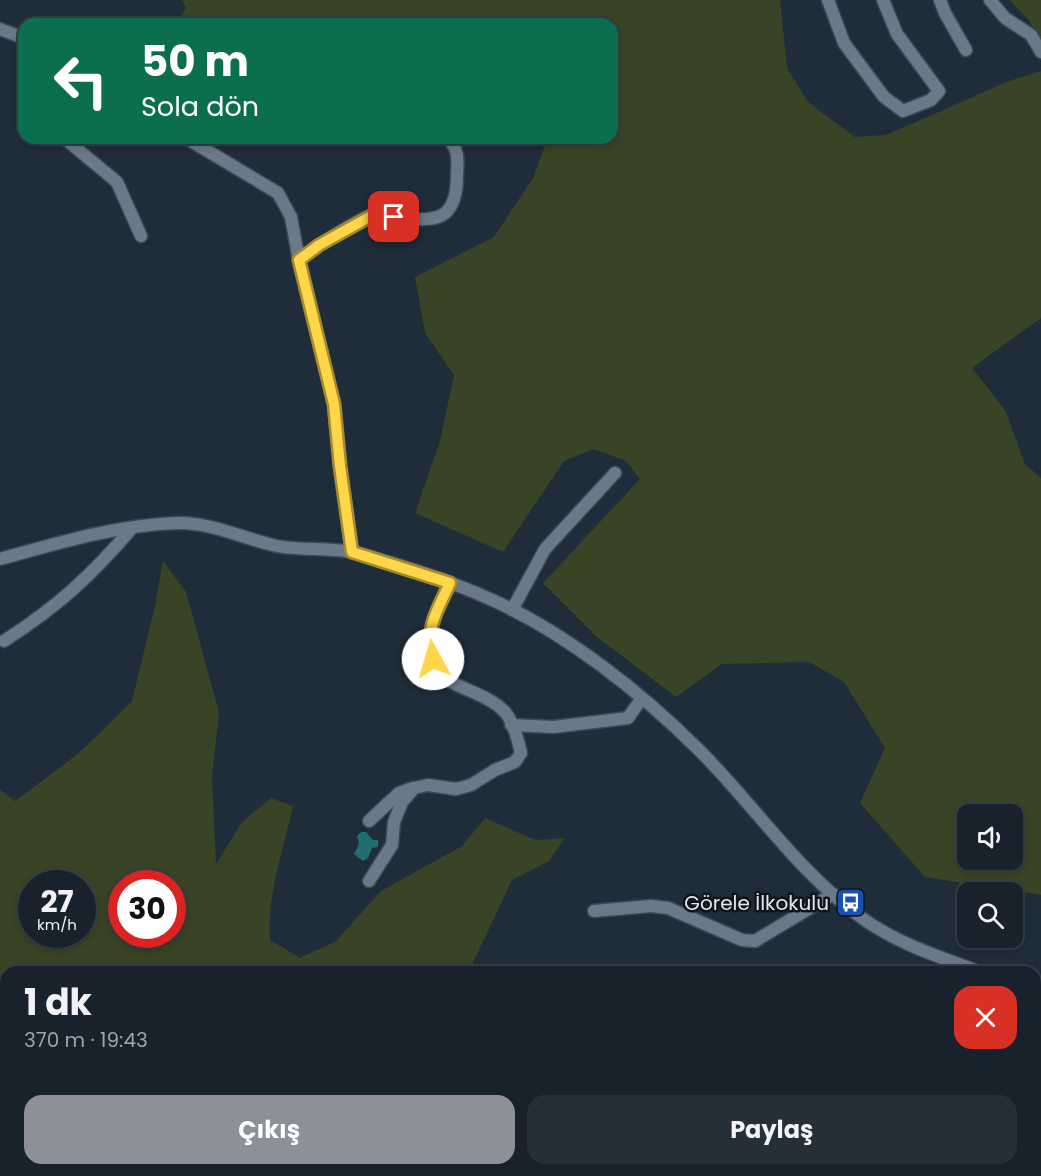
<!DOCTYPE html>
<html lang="tr">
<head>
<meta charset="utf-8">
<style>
	:root { --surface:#17222c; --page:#242f38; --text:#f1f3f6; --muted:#9ea4a9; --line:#363f48; --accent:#8c9099 }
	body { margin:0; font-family:Poppins,sans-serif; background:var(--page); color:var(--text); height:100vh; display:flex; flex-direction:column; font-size:22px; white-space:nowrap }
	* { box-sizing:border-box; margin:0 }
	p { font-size:20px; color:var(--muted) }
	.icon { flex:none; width:33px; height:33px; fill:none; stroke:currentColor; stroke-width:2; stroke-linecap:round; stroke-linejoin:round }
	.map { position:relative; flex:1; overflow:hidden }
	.side { position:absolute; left:0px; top:966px; width:1041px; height:210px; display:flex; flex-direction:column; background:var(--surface); border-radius:18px 18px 0 0; box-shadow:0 3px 9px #0003,0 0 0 2px var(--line) }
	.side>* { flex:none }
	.banner { position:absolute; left:18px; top:18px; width:600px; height:126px; border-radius:18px; box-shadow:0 3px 9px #0003,0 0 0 2px var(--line); background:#0b6e4f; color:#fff; overflow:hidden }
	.tools { position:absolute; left:957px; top:804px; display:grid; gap:12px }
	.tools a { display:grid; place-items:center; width:66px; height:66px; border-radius:12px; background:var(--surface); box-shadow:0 3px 9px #0003,0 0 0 2px var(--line); font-size:30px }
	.speed { position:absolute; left:18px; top:870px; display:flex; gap:12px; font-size:30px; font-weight:700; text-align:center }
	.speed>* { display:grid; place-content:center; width:78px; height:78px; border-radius:50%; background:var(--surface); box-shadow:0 3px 9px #0003,0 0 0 2px var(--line); line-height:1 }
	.speed small { font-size:15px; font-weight:400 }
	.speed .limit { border:9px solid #d22; background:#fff; color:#111 }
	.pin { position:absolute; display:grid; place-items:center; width:51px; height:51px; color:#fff; margin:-26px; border-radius:12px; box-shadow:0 3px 9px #0006 }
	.me { position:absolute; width:66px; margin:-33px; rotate:354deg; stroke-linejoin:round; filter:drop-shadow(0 0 4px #0008) }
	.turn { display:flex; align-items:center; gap:21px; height:126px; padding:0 24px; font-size:27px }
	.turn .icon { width:78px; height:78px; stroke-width:2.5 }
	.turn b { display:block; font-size:42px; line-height:51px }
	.round { display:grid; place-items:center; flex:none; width:63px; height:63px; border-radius:18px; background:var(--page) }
	.headline { display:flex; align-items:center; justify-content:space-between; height:102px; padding:0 24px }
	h1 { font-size:36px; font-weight:700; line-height:45px }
	.cta { display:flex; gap:12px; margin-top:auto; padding:12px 24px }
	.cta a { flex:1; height:69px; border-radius:18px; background:var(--accent); color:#fff; font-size:24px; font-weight:700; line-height:69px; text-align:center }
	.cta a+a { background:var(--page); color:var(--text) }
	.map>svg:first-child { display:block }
</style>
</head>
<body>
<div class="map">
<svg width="1041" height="1176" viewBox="0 0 1041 1176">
	<rect width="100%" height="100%" fill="#1f2d3a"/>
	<g fill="#394325" fill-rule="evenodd">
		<path d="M182 0H780L787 68 808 102 855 137 886 135 1009 81 1041 71V318L972 368 1005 410 1025 464 1041 478V895L925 877 860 803 885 748 844 682 809 662 722 664 676 697 597 637 543 583 640 479 626 461 594 449 564 461 503 552 415 513 440 441 454 375 425 333 415 277 494 237 533 178 548 138H612V24H175L186 8ZM968 814H1012V860H968Z"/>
		<path d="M1010 0H1041V44L1030 22Z"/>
		<path d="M163 561 186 592 219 712 212 777 216 864 242 822 271 798 293 806C283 851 267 894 270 940L300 958 336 941 381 891 462 846 485 818 535 840 565 838 549 861 512 880 472 965 465 972H6L8 1170 0 1176V790L15 801 79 753 132 701 155 606ZM32 884H82V934H32ZM122 884H172V934H122Z"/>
		<path d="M129 1170H358L351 1176H131Z"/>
	</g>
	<path fill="#206d74" d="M361 832H366L373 840H378V847L372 848 368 858 363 861 354 854 359 844 357 836Z"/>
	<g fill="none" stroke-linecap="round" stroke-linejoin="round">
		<defs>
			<g id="minor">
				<path d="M828 0 844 43 884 97 903 111 931 100 939 91 897 34 883 0"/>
				<path d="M940 0 945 13 966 50"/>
				<path d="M990 0 1005 18 1031 35 1041 52"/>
				<path d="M0 29 24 38"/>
				<path d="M24 54V69"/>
				<path d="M64 138 117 182 141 236"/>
				<path d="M186 138 278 193 291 217 300 266 334 404 340 466 352 552"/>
				<path d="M299 260C312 250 360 217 374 215 379 214 387 216 392 217 433 221 457 225 457 175 458 161 459 148 447 138"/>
				<path d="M0 559C58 543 117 525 177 523 211 522 244 539 277 546 302 551 331 547 356 553 400 565 448 580 490 599 565 632 642 693 700 751 755 806 798 872 862 918 898 944 940 957 980 972"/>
				<path d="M512 610 545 549 615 473"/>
				<path d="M4 641C57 607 91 576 132 528"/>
				<path d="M511 725 553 727 628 718 642 698"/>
				<path d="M369 821 399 793 413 788"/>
				<path d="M369 881 392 845 394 822 402 802 414 788 428 785 456 789 471 785 495 770 515 762 521 753C518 740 513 720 504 711 490 697 468 691 451 682 445 679 441 671 437 665 420 636 438 610 450 583"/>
				<path d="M594 911 651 906 668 908 742 940 755 941 833 894"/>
				<path d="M1035 992 1041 994"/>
				<path d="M1035 1040H1041"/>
				<path d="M750 1170 754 1176"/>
				<path d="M916 1170 917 1176"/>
				<path d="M691 1176 711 1170"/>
			</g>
		</defs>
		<use href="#minor" stroke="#3c4853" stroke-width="15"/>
		<use href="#minor" stroke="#697989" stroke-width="12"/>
	</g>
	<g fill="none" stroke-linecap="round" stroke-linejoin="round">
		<defs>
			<path id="route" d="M394 217 373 215 319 245 299 260 334 404 340 466 352 552 450 583C437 611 425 627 433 659"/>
		</defs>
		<use href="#route" stroke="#a68a30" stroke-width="15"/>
		<use href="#route" stroke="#ffd54a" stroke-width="10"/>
	</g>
	<defs>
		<symbol id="bus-square" viewBox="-11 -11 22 22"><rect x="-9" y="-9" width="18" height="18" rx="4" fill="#1a4fb4" stroke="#0e141a"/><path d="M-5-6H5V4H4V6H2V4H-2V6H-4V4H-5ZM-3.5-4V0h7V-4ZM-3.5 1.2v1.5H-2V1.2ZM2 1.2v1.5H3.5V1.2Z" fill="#fff"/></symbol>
	</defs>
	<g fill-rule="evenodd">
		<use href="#bus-square" x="834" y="886" width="33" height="33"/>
	</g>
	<g text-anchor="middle" stroke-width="5" stroke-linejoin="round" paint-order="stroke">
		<g font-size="20" fill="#dfe8f1" stroke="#0e141a" text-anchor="end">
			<text x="829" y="910">Görele İlkokulu</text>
		</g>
	</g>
</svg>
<div class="tools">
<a><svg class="icon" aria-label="sound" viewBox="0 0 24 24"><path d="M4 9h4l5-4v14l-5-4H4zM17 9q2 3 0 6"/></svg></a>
<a><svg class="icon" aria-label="search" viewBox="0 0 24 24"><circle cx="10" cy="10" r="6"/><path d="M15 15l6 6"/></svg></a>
</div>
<div class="speed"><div>27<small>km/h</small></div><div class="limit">30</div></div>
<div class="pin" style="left:394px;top:217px;background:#d93025"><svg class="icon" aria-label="arrive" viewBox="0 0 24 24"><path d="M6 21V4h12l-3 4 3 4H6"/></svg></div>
<svg class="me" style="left:433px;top:659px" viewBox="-20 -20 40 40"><circle r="19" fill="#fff"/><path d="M0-13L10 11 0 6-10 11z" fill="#ffd54a"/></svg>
<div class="banner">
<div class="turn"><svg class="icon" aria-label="left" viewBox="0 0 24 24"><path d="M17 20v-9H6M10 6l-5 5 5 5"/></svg><div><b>50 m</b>Sola dön</div></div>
</div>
<section class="side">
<div class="headline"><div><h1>1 dk</h1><p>370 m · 19:43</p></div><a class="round" style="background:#d93025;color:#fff"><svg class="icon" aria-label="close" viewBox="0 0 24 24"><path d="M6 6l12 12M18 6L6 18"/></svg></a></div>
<div class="cta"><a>Çıkış</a><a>Paylaş</a></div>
</section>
</div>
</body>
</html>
